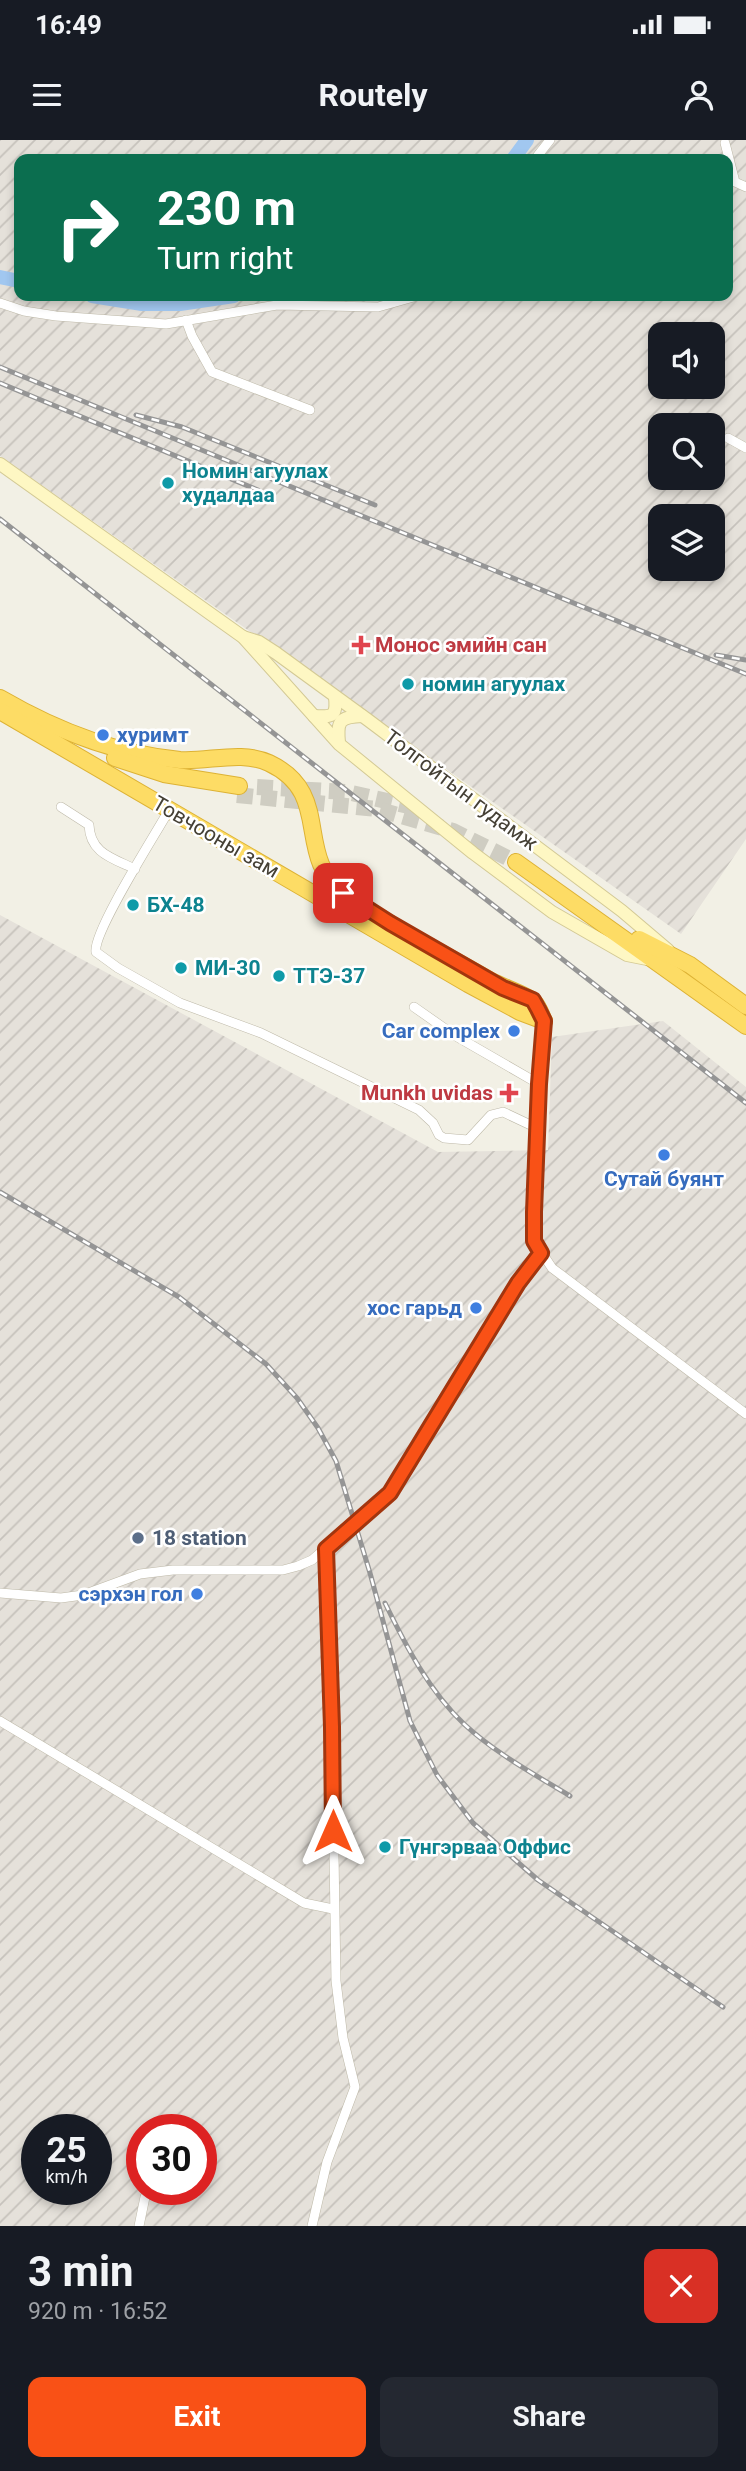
<!DOCTYPE html>
<html lang="en">
<head>
<meta charset="utf-8">
<style>
	:root { --surface:#171b24; --page:#242831; --text:#f1f3f6; --muted:#9ea1a6; --accent:#f95116 }
	body { margin:0; font-family:Roboto,sans-serif; background:var(--page); color:var(--text); height:100vh; display:flex; flex-direction:column; font-size:26px; white-space:nowrap }
	* { box-sizing:border-box; margin:0 }
	p { font-size:23px; color:var(--muted) }
	.icon { flex:none; width:38px; height:38px; fill:none; stroke:currentColor; stroke-width:2; stroke-linecap:round; stroke-linejoin:round }
	.map { position:relative; height:2086px; overflow:hidden }
	.sheet { display:flex; flex-direction:column; background:var(--surface); flex:1 }
	.sheet>* { flex:none }
	.banner { position:absolute; left:14px; top:14px; width:719px; height:147px; border-radius:14px; box-shadow:0 4px 10px #0003; background:#0b6e4f; color:#fff; overflow:hidden }
	.buttons { position:absolute; left:648px; top:182px; display:grid; gap:14px }
	.buttons a { display:grid; place-items:center; width:77px; height:77px; border-radius:14px; background:var(--surface); box-shadow:0 4px 10px #0003; font-size:35px }
	.speed { position:absolute; left:21px; top:1974px; display:flex; gap:14px; font-size:35px; font-weight:700; text-align:center }
	.speed>* { display:grid; place-content:center; width:91px; height:91px; border-radius:50%; background:var(--surface); box-shadow:0 4px 10px #0003; line-height:1 }
	.speed small { font-size:18px; font-weight:400 }
	.speed .limit { border:10px solid #d22; background:#fff; color:#111 }
	.pin { position:absolute; display:grid; place-items:center; width:60px; height:60px; color:#fff; margin:-30px; border-radius:14px; box-shadow:0 4px 10px #0006 }
	.me { position:absolute; width:77px; margin:-38px; rotate:0deg; stroke-linejoin:round; filter:drop-shadow(0 0 5px #0008) }
	.turn { display:flex; align-items:center; gap:24px; height:147px; padding:0 28px; font-size:32px }
	.turn .icon { width:91px; height:91px; stroke-width:2.5 }
	.turn b { display:block; font-size:49px; line-height:60px }
	.round { display:grid; place-items:center; flex:none; width:74px; height:74px; border-radius:14px; background:var(--page) }
	.headline { display:flex; align-items:center; justify-content:space-between; height:119px; padding:0 28px }
	h1 { font-size:42px; font-weight:700; line-height:52px }
	.button { display:flex; gap:14px; margin-top:auto; padding:14px 28px }
	.button a { flex:1; height:80px; border-radius:14px; background:var(--accent); color:#fff; font-size:28px; font-weight:700; line-height:80px; text-align:center }
	.button a+a { background:var(--page); color:var(--text) }
	.status { display:flex; justify-content:space-between; align-items:center; height:49px; padding:0 35px; background:var(--surface); direction:ltr }
	.status svg { height:19px; fill:currentColor }
	header { display:flex; justify-content:space-between; align-items:center; height:91px; padding:0 28px; background:var(--surface); font-size:32px; font-weight:700 }
	.map>svg:first-child { display:block }
</style>
</head>
<body>
<div class="status"><b>16:49</b><svg viewBox="0 0 49 12"><path d="M0 12V9h3v3zM5 12V6h3v6zM10 12V3h3v9zM15 12V0h3v12zM26 1h20v11H26zM47 4h2v5h-2z"/></svg></div>
<header><svg class="icon" aria-label="menu" viewBox="0 0 24 24"><path d="M4 6h16M4 12h16M4 18h16"/></svg>Routely<svg class="icon" aria-label="person" viewBox="0 0 24 24"><circle cx="12" cy="8" r="4"/><path d="M4 21q1-7 8-7t8 7"/></svg></header>
<div class="map">
<svg width="746" height="2086" viewBox="0 0 746 2086">
	<defs>
		<pattern id="industrial-furrows" width="10" height="10" patternUnits="userSpaceOnUse" patternTransform="scale(1.75)"><rect width="10" height="10" fill="#e5e1da"/><path d="M-1 1l2-2M0 10L10 0M9 11l2-2" fill="none" stroke="#c6c2bc"/></pattern>
	</defs>
	<rect width="100%" height="100%" fill="#f2f0e5"/>
	<g fill="url(#industrial-furrows)" fill-rule="evenodd">
		<path d="M0 0H746V699L681 794 0 316ZM19 19H728V156H19ZM660 194H712V247H660ZM660 285H712V338H660ZM660 376H712V429H660Z"/>
		<path d="M0 775 438 1012 548 1010 552 897 663 881 746 947V2086H0ZM37 1990H96V2049H37ZM142 1990H201V2049H142Z"/>
	</g>
	<g fill="none" stroke-linecap="round" stroke-linejoin="round">
		<g stroke="#a1c7f0" stroke-width="14">
			<path d="M513 19 527 0"/>
			<path d="M0 137 19 141"/>
			<path d="M92 156 142 164H180L234 156"/>
		</g>
		<g stroke="#cfcdc2" stroke-width="16" stroke-dasharray="16 8" stroke-linecap="butt">
			<path d="M257 647 347 652 422 669"/>
			<path d="M237 655 377 669 453 691 516 722"/>
		</g>
		<defs>
			<g id="street">
				<path d="M725 3 735 42 746 47"/>
				<path d="M535 19 550 0"/>
				<path d="M0 163 24 171 56 176 166 184 277 165 378 167 417 156"/>
				<path d="M186 180 192 196 212 232 310 270"/>
				<path d="M728 298 746 308"/>
				<path d="M61 667 89 685C90 713 112 718 135 729"/>
				<path d="M169 670C157 692 92 793 96 812L118 828 180 863 261 893 419 970 433 983 439 995 444 998 468 1000 491 975 503 972 539 989"/>
				<path d="M414 867 454 895 539 944"/>
				<path d="M544 881 539 944 534 1101 552 1128 746 1274"/>
				<path d="M0 1453 61 1458 83 1455 140 1434 173 1430H283L298 1426 312 1420 390 1353 518 1143 541 1113"/>
				<path d="M0 1581 304 1763 333 1769"/>
				<path d="M139 2086 145 2057"/>
				<path d="M312 2086 327 2022 355 1947 343 1898 336 1841 332 1587 325 1409"/>
			</g>
			<g id="secondary">
				<path d="M0 324 243 497 339 604 473 713 552 772 627 815 652 820"/>
				<path d="M243 497 259 502 276 513 368 580 622 771 668 810"/>
				<path d="M314 576C332 577 337 577 335 557"/>
				<path d="M339 603C337 581 339 577 362 576"/>
			</g>
			<g id="highway">
				<path d="M0 558C55 590 116 614 180 620 209 622 241 610 269 623 335 654 292 716 345 754 390 787 443 813 491 841 502 847 527 855 534 862 539 867 541 875 544 881"/>
				<path d="M0 571 468 844 520 872 544 881"/>
				<path d="M115 618 164 634 239 646"/>
				<path d="M516 722 746 886"/>
				<path d="M639 799 690 825 746 866"/>
			</g>
		</defs>
		<use href="#street" stroke="#beb9a8" stroke-width="10"/>
		<use href="#secondary" stroke="#d3c995" stroke-width="14"/>
		<use href="#highway" stroke="#ddb235" stroke-width="18"/>
		<use href="#street" stroke="#fff" stroke-width="9"/>
		<use href="#secondary" stroke="#fef7c3" stroke-width="12"/>
		<use href="#highway" stroke="#fddc65" stroke-width="16"/>
		<defs>
			<g id="rail">
				<path d="M0 227 746 534"/>
				<path d="M0 243 258 350"/>
				<path d="M136 275 182 287 375 365"/>
				<path d="M0 379 746 963"/>
				<path d="M716 515 746 520"/>
				<path d="M0 1052 179 1157 266 1224 297 1258 318 1288 336 1321 370 1433 410 1581 437 1635 473 1683 538 1740 723 1867"/>
				<path d="M385 1463C406 1506 429 1551 464 1584 495 1613 534 1634 570 1656"/>
			</g>
		</defs>
		<use href="#rail" stroke="#959595" stroke-width="5"/>
		<use href="#rail" stroke="#fff" stroke-width="2.5" stroke-dasharray="8" stroke-linecap="butt"/>
	</g>
	<g fill="none" stroke-linecap="round" stroke-linejoin="round">
		<defs>
			<path id="route" d="M333 1691 332 1587 326 1409 390 1353 518 1143 541 1113 534 1101V1072L539 944 544 881 538 869 533 860 503 848 390 783 343 753"/>
		</defs>
		<use href="#route" stroke="#a2350e" stroke-width="18"/>
		<use href="#route" stroke="#f95116" stroke-width="12"/>
	</g>
	<g fill="#0f9aa8" stroke="#fff" stroke-width="2.5">
		<circle cx="168" cy="343" r="7"/>
		<circle cx="408" cy="544" r="7"/>
		<circle cx="133" cy="765" r="7"/>
		<circle cx="181" cy="828" r="7"/>
		<circle cx="279" cy="836" r="7"/>
		<circle cx="385" cy="1707" r="7"/>
	</g>
	<g fill="#e0444e" stroke="#fff" stroke-width="2.5">
		<path d="M357.5 494.5h7v7h7v7h-7v7h-7v-7h-7v-7h7z"/>
		<path d="M505.5 942.5h7v7h7v7h-7v7h-7v-7h-7v-7h7z"/>
	</g>
	<g fill="#3f7fe0" stroke="#fff" stroke-width="2.5">
		<circle cx="103" cy="595" r="7"/>
		<circle cx="514" cy="891" r="7"/>
		<circle cx="664" cy="1015" r="7"/>
		<circle cx="476" cy="1168" r="7"/>
		<circle cx="197" cy="1454" r="7"/>
	</g>
	<circle fill="#5c6f8a" stroke="#fff" stroke-width="2.5" cx="138" cy="1398" r="7"/>
	<g text-anchor="middle" stroke-width="5" stroke-linejoin="round" paint-order="stroke">
		<g font-size="21" font-weight="bold" fill="#0d838f" stroke="#fff" text-anchor="start">
			<text x="182" y="338">Номин агуулах<tspan x="182" dy="24">худалдаа</tspan></text>
			<text x="422" y="551">номин агуулах</text>
			<text x="147" y="772">БХ-48</text>
			<text x="195" y="835">МИ-30</text>
			<text x="293" y="843">ТТЭ-37</text>
			<text x="399" y="1714">Гүнгэрваа Оффис</text>
		</g>
		<g font-size="21" font-weight="bold" fill="#be3a42" stroke="#fff" text-anchor="start">
			<text x="375" y="512">Монос эмийн сан</text>
			<text x="493" y="960" text-anchor="end">Munkh uvidas</text>
		</g>
		<g font-size="21" font-weight="bold" fill="#366cbe" stroke="#fff" text-anchor="end">
			<text x="117" y="602" text-anchor="start">хуримт</text>
			<text x="500" y="898">Car complex</text>
			<text x="664" y="1046" text-anchor="middle">Сутай буянт</text>
			<text x="462" y="1175">хос гарьд</text>
			<text x="183" y="1461">сэрхэн гол</text>
		</g>
		<g font-size="21" fill="#454035" stroke="#fff">
			<text transform="translate(461 650) rotate(37)" y="7">Толгойтын гудамж</text>
			<text transform="translate(216 697) rotate(30)" y="7">Товчооны зам</text>
		</g>
		<g font-size="21" font-weight="bold" fill="#4e5e75" stroke="#fff" text-anchor="start">
			<text x="152" y="1405">18 station</text>
		</g>
	</g>
</svg>
<div class="buttons">
<a><svg class="icon" aria-label="sound" viewBox="0 0 24 24"><path d="M4 9h4l5-4v14l-5-4H4zM17 9q2 3 0 6"/></svg></a>
<a><svg class="icon" aria-label="search" viewBox="0 0 24 24"><circle cx="10" cy="10" r="6"/><path d="M15 15l6 6"/></svg></a>
<a><svg class="icon" aria-label="layers" viewBox="0 0 24 24"><path d="M12 4l9 5-9 5-9-5zM3 14l9 5 9-5"/></svg></a>
</div>
<div class="speed"><div>25<small>km/h</small></div><div class="limit">30</div></div>
<div class="pin" style="left:343px;top:753px;background:#d93025"><svg class="icon" aria-label="arrive" viewBox="0 0 24 24"><path d="M6 21V4h12l-3 4 3 4H6"/></svg></div>
<svg class="me" style="left:333px;top:1691px" viewBox="-20 -20 40 40"><path d="M0-17L14 15 0 8-14 15z" fill="#f95116" stroke="#fff" stroke-width="4"/></svg>
<div class="banner">
<div class="turn"><svg class="icon" aria-label="right" viewBox="0 0 24 24"><path d="M7 20v-9h11M14 6l5 5-5 5"/></svg><div><b>230 m</b>Turn right</div></div>
</div>
</div>
<section class="sheet">
<div class="headline"><div><h1>3 min</h1><p>920 m · 16:52</p></div><a class="round" style="background:#d93025;color:#fff"><svg class="icon" aria-label="close" viewBox="0 0 24 24"><path d="M6 6l12 12M18 6L6 18"/></svg></a></div>
<div class="button"><a>Exit</a><a>Share</a></div>
</section>
</body>
</html>
